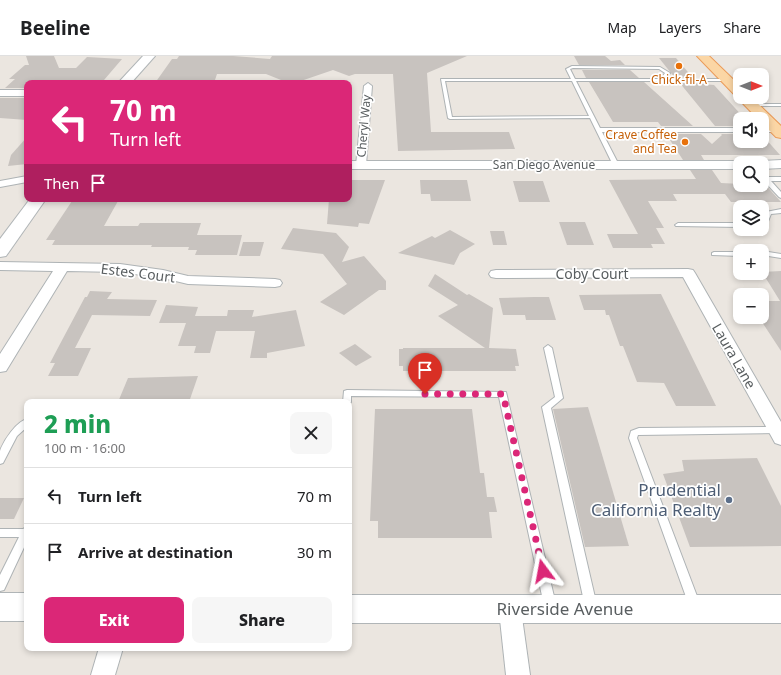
<!DOCTYPE html>
<html lang="en">
<head>
<meta charset="utf-8">
<style>
	:root { --surface:#fff; --page:#f6f6f6; --text:#202124; --muted:#757577; --line:#e0e0e0; --accent:#db2777 }
	body { margin:0; font-family:"Noto Sans",sans-serif; background:var(--page); color:var(--text); height:100vh; display:flex; flex-direction:column; font-size:15px; white-space:nowrap }
	* { box-sizing:border-box; margin:0 }
	p { font-size:13px; color:var(--muted) }
	.icon { flex:none; width:22px; height:22px; fill:none; stroke:currentColor; stroke-width:2; stroke-linecap:round; stroke-linejoin:round }
	.map { position:relative; flex:1; overflow:hidden }
	.details { position:absolute; left:24px; top:343px; width:328px; height:252px; display:flex; flex-direction:column; background:var(--surface); border-radius:8px; box-shadow:0 2px 6px #0003 }
	.details>* { flex:none }
	.banner { position:absolute; left:24px; top:24px; width:328px; height:122px; border-radius:8px; box-shadow:0 2px 6px #0003; background:#db2777; color:#fff; overflow:hidden }
	.needle { width:26px; rotate:90deg }
	.fabs { position:absolute; left:733px; top:12px; display:grid; gap:8px }
	.fabs a { display:grid; place-items:center; width:36px; height:36px; border-radius:8px; background:var(--surface); box-shadow:0 2px 6px #0003; font-size:20px }
	.pin { position:absolute; display:grid; place-items:center; width:34px; height:34px; color:#fff; margin:-41px -17px; border-radius:50% 50% 50% 0; rotate:-45deg; box-shadow:0 0 4px #0007 }
	.pin .icon { rotate:45deg }
	.me { position:absolute; width:44px; margin:-22px; rotate:347deg; stroke-linejoin:round; filter:drop-shadow(0 0 3px #0008) }
	.turn { display:flex; align-items:center; gap:14px; height:84px; padding:0 20px; font-size:18px }
	.turn .icon { width:52px; height:52px; stroke-width:2.5 }
	.turn b { display:block; font-size:28px; line-height:34px }
	.then { display:flex; align-items:center; height:38px; padding:0 20px; background:#0003; gap:8px; font-size:15px }
	.round { display:grid; place-items:center; flex:none; width:42px; height:42px; border-radius:8px; background:var(--page) }
	.head { display:flex; align-items:center; justify-content:space-between; height:68px; padding:0 20px }
	h1 { font-size:24px; font-weight:800; line-height:30px; color:#1e9e55 }
	.cta { display:flex; gap:8px; margin-top:auto; padding:8px 20px }
	.cta a { flex:1; height:46px; border-radius:8px; background:var(--accent); color:#fff; font-size:16px; font-weight:800; line-height:46px; text-align:center }
	.cta a+a { background:var(--page); color:var(--text) }
	ul { padding:0; list-style:none }
	li { display:flex; align-items:center; gap:12px; height:56px; padding:0 20px; border-top:1px solid var(--line) }
	li div { flex:1 }
	li b { display:block; font-size:15px }
	li em { font-style:normal }
	header { display:flex; align-items:center; gap:24px; box-sizing:border-box; height:56px; padding:0 20px; background:var(--surface); border-bottom:1px solid var(--line) }
	header strong { font-size:19px }
	nav { display:flex; gap:22px; margin-inline-start:auto; font-size:14px }
	.map>svg:first-child { display:block }
</style>
</head>
<body>
<header>
<strong>Beeline</strong>
<nav><a>Map</a><a>Layers</a><a>Share</a></nav>
</header>
<div class="map">
<svg width="781" height="619" viewBox="0 0 781 619">
	<rect width="100%" height="100%" fill="#ebe6e0"/>
	<g fill="#c8c3bf">
		<path d="M26 0H54L59 12H76L87 1 122 3 104 24 40 26 27 27V32H5L15 23H9L25 9H29Z"/>
		<path d="M179 0H233L270 3 272 0H467L427 17 431 76H509L515 93 398 95 393 18H355L349 20 333 14 295 27 281 24 266 18H217L214 27H155L172 3H177Z"/>
		<path d="M574 0H605L611 5 620 4 625 9H579Z"/>
		<path d="M659 2H676L693 22H675Z"/>
		<path d="M582 14H630L639 22H586Z"/>
		<path d="M589 26H644L693 70H661L658 66H613Z"/>
		<path d="M679 26 714 29 745 63H740V70H715Z"/>
		<path d="M0 42H27V64L0 62Z"/>
		<path d="M666 78H701L712 88 722 79 721 78H740V85H762V80L764 81 780 99H701L704 104H683Z"/>
		<path d="M27 81V108L8 110 11 99Z"/>
		<path d="M690 114H712L721 127 762 129 763 126 781 146H731L725 138H673L677 145H648L664 172H656L665 188H651L653 192H613L607 178H638L609 124 696 123Z"/>
		<path d="M349 124H385L369 168 359 167 358 171 327 168 329 143H349Z"/>
		<path d="M420 124H467L471 145H431L430 138H421Z"/>
		<path d="M513 125H543L550 146H519Z"/>
		<path d="M72 145H118L104 170H138L140 167H201L197 179H242L237 199H195L197 194H188L189 191H151L152 189H52L55 184H46Z"/>
		<path d="M559 166H585L594 189H567Z"/>
		<path d="M293 172 336 177 349 191 342 206 364 200 386 225V234H379L344 259 320 246 347 228 323 198 281 193Z"/>
		<path d="M450 174 475 188 460 197 454 209 398 197 432 180 435 182Z"/>
		<path d="M490 175H504L507 189H493Z"/>
		<path d="M243 186H264L260 200H239Z"/>
		<path d="M781 215V295L762 266V245H780L762 216Z"/>
		<path d="M435 218 467 239 469 238 493 252 489 292 516 293 519 310H515L516 315H403V310H399V293H403V292H485L438 260 458 249 428 230Z"/>
		<path d="M90 235 112 236 107 243 157 244 150 260 92 259 75 292H91L78 320H48L55 307H50L60 288 85 241H87Z"/>
		<path d="M661 238 690 297 716 350H676L664 327 637 326 623 290H620L609 259H606L605 254H584L579 239Z"/>
		<path d="M534 241H549L556 264H526L525 259H503L499 242Z"/>
		<path d="M166 249 198 251 195 260H227L228 254H254L252 261 296 254 305 290 267 297V302H250L255 275H216L210 297H194L196 290H178L186 267H159Z"/>
		<path d="M355 288 372 301 356 310 339 297Z"/>
		<path d="M198 320 189 346H118L128 322Z"/>
		<path d="M588 351 629 490 585 491 553 353Z"/>
		<path d="M375 353H472L480 417H484L487 441H494L497 456H489L492 482H378V465H370Z"/>
		<path d="M757 402 781 450V490L690 491 663 418 684 415 682 404Z"/>
		<path d="M0 442H24L14 463H0Z"/>
	</g>
	<g fill="none" stroke-linecap="round" stroke-linejoin="round">
		<defs>
			<g id="lane">
				<path d="M572 10 660 11 670 17 665 23H727L729 24 727 25H576L600 72H740V76H602L619 109 616 111 613 109 590 62 450 63 448 62 441 23H571L566 13ZM573 12 659 13 665 17 661 23H575L570 13ZM445 25H572L589 60 452 61Z"/>
				<path d="M752 48H781V50H750V49Z"/>
				<path d="M762 72H776L779 74 776 76H762Z"/>
				<path d="M781 121V125H771L781 136V142L779 141 764 125 762 124 763 121Z"/>
				<path d="M781 153V157L771 158 767 168 762 170V166L766 156Z"/>
				<path d="M678 167H740V171L676 170 675 169Z"/>
				<path d="M762 195 781 198V202L762 199Z"/>
				<path d="M714 196H740V200L712 199V197Z"/>
				<path d="M548 289 552 292 563 342 551 352 597 550 595 554 591 555 587 554 585 550 542 351 555 341 544 292Z"/>
				<path d="M347 334 506 336 556 549 554 553 550 554 546 553 544 549 499 341 351 340V346L349 348V346H343L344 335Z"/>
				<path d="M27 363V371L17 380 3 407 0 408C0 404 0 398 0 395 4 384 16 366 27 363Z"/>
				<path d="M777 371 781 373 780 376 777 377 638 379 637 382 700 548 698 552 694 553 690 552 629 382 631 375 639 372Z"/>
				<path d="M27 471V485L4 534 0 535V519L19 481H0V473H23Z"/>
			</g>
			<g id="street">
				<path d="M368 27 372 30 366 109 361 112 356 109 364 30Z"/>
				<rect x="0" y="34" width="27" height="6"/>
				<path d="M27 120V126L0 131V125Z"/>
				<path d="M0 206 120 208 163 214 188 220 275 223 280 224 282 227 280 230 275 231 188 228 163 222 120 216 67 215 6 315 0 316V298L53 215 0 214Z"/>
				<path d="M688 213 693 214 695 217 781 366V389L775 387 683 221 496 222 491 221 489 218 491 215 496 214Z"/>
				<path d="M510 543 518 547 521 554 530 619H506L499 554 502 547Z"/>
				<path d="M99 592H123L115 619H91Z"/>
			</g>
			<g id="secondary">
				<path d="M143 0H155L131 27H118Z"/>
				<path d="M781 104V112L762 113V107H756L762 105Z"/>
				<path d="M349 105H740L746 107H740V113H349Z"/>
				<path d="M30 143H46L6 200 0 201V183Z"/>
				<rect x="0" y="537" width="27" height="28"/>
				<rect x="349" y="539" width="432" height="28"/>
			</g>
			<path id="primary" d="M697 0H709L740 30V41H751L781 70V82L776 81 762 67V63H758Z"/>
		</defs>
		<use href="#lane" stroke="#aeb3b5" stroke-width="2"/>
		<use href="#street" stroke="#aeb3b5" stroke-width="2"/>
		<use href="#secondary" stroke="#b0b5b7" stroke-width="2"/>
		<use href="#primary" stroke="#eb9b59" stroke-width="2"/>
		<use href="#lane" fill="#fff" fill-rule="evenodd"/>
		<use href="#street" fill="#fff" fill-rule="evenodd"/>
		<use href="#secondary" fill="#fff" fill-rule="evenodd"/>
		<use href="#primary" fill="#fbd6a5" fill-rule="evenodd"/>
	</g>
	<g fill="none" stroke-linecap="round" stroke-linejoin="round">
		<path stroke="#db2777" stroke-width="7" stroke-dasharray="0 12.6" d="M425 338H503L543 515"/>
	</g>
	<g fill="#e8710a" stroke="#fff" stroke-width="1.5">
		<circle cx="679" cy="10" r="4"/>
		<circle cx="685" cy="86" r="4"/>
	</g>
	<circle fill="#5c6f8a" stroke="#fff" stroke-width="1.5" cx="729" cy="444" r="4"/>
	<g text-anchor="middle" stroke-width="3.5" stroke-linejoin="round" paint-order="stroke">
		<g font-size="12" fill="#c56008" stroke="#fff">
			<text x="679" y="28">Chick-fil-A</text>
			<text x="677" y="83" text-anchor="end">Crave Coffee<tspan x="677" dy="14">and Tea</tspan></text>
		</g>
		<g font-size="12" fill="#595e60" stroke="#fff">
			<text transform="translate(364 70) rotate(-85)" y="4">Cheryl Way</text>
			<text x="544" y="113">San Diego Avenue</text>
		</g>
		<g font-size="14" fill="#595e60" stroke="#fff">
			<text transform="translate(138 217) rotate(7)" y="5">Estes Court</text>
			<text x="592" y="223">Coby Court</text>
			<text transform="translate(734 300) rotate(60)" y="5">Laura Lane</text>
		</g>
		<g font-size="17" fill="#4e5e75" stroke="#fff" text-anchor="end">
			<text x="721" y="440">Prudential<tspan x="721" dy="20">California Realty</tspan></text>
		</g>
		<g font-size="17" fill="#595e60" stroke="#fff">
			<text x="565" y="559">Riverside Avenue</text>
		</g>
	</g>
</svg>
<div class="fabs">
<a><svg class="needle" viewBox="-14 -14 28 28"><path d="M0-13l5 13h-10z" fill="#e53935"/><path d="M0 13l5-13h-10z" fill="#757577"/></svg></a>
<a><svg class="icon" aria-label="sound" viewBox="0 0 24 24"><path d="M4 9h4l5-4v14l-5-4H4zM17 9q2 3 0 6"/></svg></a>
<a><svg class="icon" aria-label="search" viewBox="0 0 24 24"><circle cx="10" cy="10" r="6"/><path d="M15 15l6 6"/></svg></a>
<a><svg class="icon" aria-label="layers" viewBox="0 0 24 24"><path d="M12 4l9 5-9 5-9-5zM3 14l9 5 9-5"/></svg></a>
<a>+</a>
<a>−</a>
</div>
<div class="pin" style="left:425px;top:338px;background:#d93025"><svg class="icon" aria-label="arrive" viewBox="0 0 24 24"><path d="M6 21V4h12l-3 4 3 4H6"/></svg></div>
<svg class="me" style="left:543px;top:515px" viewBox="-20 -20 40 40"><path d="M0-17L14 15 0 8-14 15z" fill="#db2777" stroke="#fff" stroke-width="4"/></svg>
<div class="banner">
<div class="turn"><svg class="icon" aria-label="left" viewBox="0 0 24 24"><path d="M17 20v-9H6M10 6l-5 5 5 5"/></svg><div><b>70 m</b>Turn left</div></div>
<div class="then">Then<svg class="icon" aria-label="arrive" viewBox="0 0 24 24"><path d="M6 21V4h12l-3 4 3 4H6"/></svg></div>
</div>
<section class="details">
<div class="head"><div><h1>2 min</h1><p>100 m · 16:00</p></div><a class="round"><svg class="icon" aria-label="close" viewBox="0 0 24 24"><path d="M6 6l12 12M18 6L6 18"/></svg></a></div>
<ul>
<li><svg class="icon" aria-label="left" viewBox="0 0 24 24"><path d="M17 20v-9H6M10 6l-5 5 5 5"/></svg><div><b>Turn left</b></div><em>70 m</em></li>
<li><svg class="icon" aria-label="arrive" viewBox="0 0 24 24"><path d="M6 21V4h12l-3 4 3 4H6"/></svg><div><b>Arrive at destination</b></div><em>30 m</em></li>
</ul>
<div class="cta"><a>Exit</a><a>Share</a></div>
</section>
</div>
</body>
</html>
